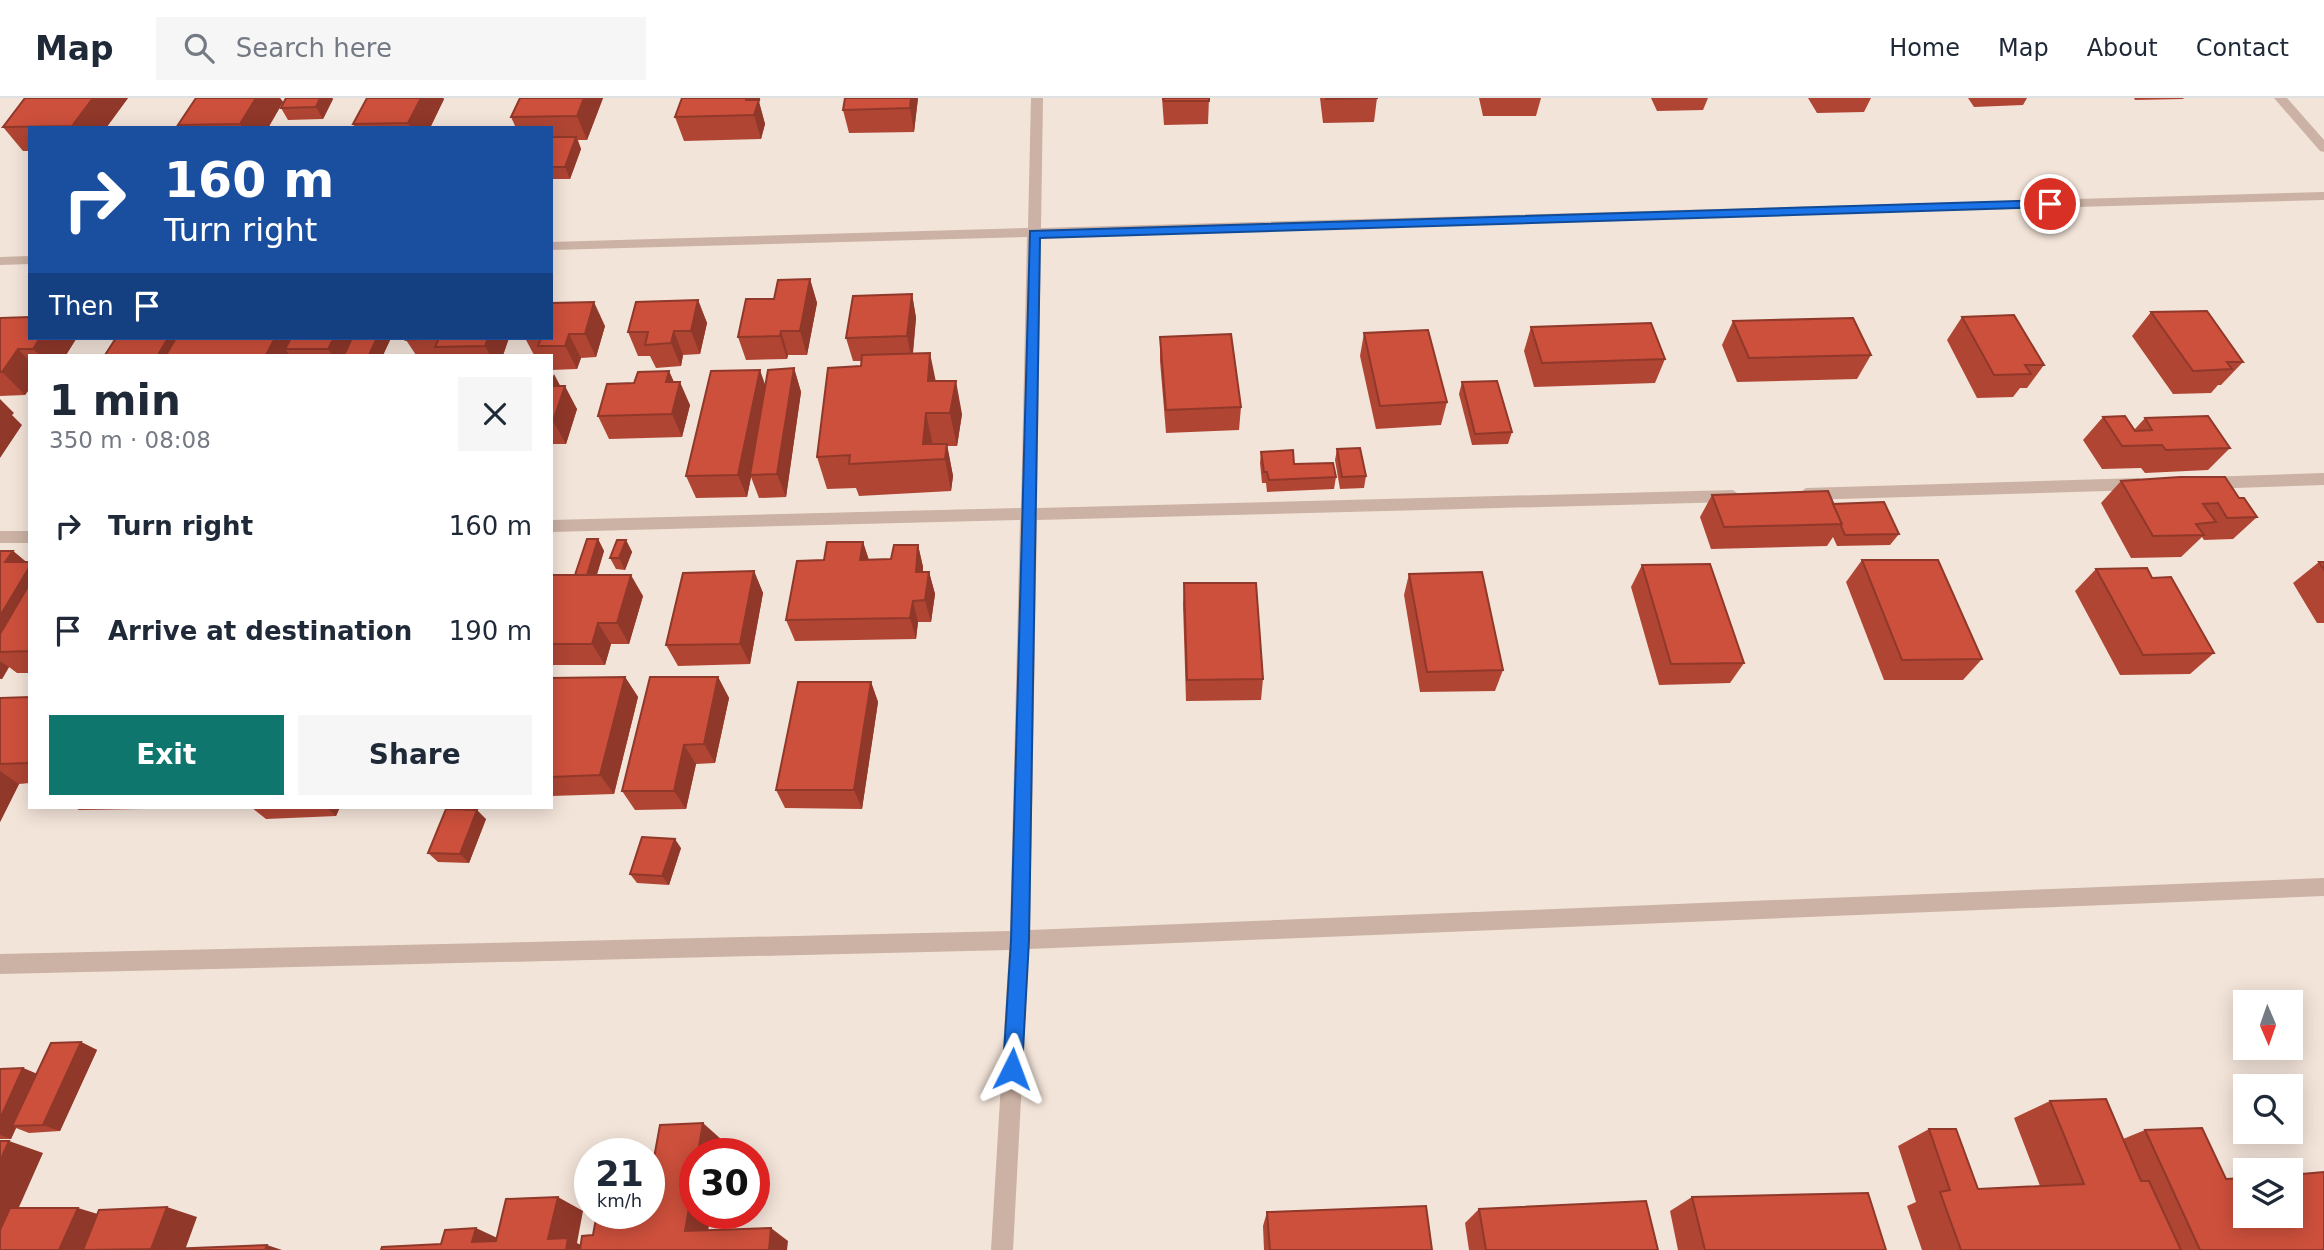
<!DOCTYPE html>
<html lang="en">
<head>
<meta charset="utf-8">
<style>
	:root { --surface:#fff; --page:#f6f6f7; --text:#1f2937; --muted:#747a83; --line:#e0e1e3; --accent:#0f766e }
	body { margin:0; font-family:"DejaVu Sans",sans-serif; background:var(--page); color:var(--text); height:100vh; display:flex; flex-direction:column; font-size:26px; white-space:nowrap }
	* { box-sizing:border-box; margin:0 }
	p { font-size:23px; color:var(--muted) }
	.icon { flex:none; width:38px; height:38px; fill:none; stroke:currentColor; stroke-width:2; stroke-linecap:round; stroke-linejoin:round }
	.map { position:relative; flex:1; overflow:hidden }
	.sheet { position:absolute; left:28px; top:256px; width:525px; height:455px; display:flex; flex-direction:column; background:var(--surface); border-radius:0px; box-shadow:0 4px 18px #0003 }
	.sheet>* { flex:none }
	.hud { position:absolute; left:28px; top:28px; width:525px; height:214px; border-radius:0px; box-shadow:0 4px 18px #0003; background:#1a4fa0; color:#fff; overflow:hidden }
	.needle { width:46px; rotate:178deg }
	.controls { position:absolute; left:2233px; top:892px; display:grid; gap:14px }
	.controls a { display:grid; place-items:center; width:70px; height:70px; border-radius:0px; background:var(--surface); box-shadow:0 4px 18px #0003; font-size:35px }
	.speed { position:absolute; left:574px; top:1040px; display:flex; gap:14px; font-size:35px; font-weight:700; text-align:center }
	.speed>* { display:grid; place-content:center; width:91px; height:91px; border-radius:50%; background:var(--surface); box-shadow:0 4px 18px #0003; line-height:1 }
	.speed small { font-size:18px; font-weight:400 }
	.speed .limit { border:10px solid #d22; background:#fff; color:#111 }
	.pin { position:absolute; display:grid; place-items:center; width:60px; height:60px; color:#fff; margin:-30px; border:4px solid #fff; border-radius:50%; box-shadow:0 2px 7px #0007 }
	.me { position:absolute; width:77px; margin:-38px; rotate:3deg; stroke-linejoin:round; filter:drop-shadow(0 0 5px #0008) }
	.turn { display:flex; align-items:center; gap:24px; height:147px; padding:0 21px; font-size:32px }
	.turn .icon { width:91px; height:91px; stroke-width:2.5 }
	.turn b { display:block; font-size:49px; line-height:60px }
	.then { display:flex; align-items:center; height:66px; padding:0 21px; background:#0003; gap:14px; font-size:26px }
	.round { display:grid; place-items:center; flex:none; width:74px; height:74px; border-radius:0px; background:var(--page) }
	.summary { display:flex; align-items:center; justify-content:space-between; height:119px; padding:0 21px }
	h1 { font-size:42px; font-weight:800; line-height:52px }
	.action { display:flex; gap:14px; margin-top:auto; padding:14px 21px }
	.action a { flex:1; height:80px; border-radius:0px; background:var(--accent); color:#fff; font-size:28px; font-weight:800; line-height:80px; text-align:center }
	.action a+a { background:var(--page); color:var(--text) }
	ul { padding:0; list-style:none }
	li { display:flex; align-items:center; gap:21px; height:105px; padding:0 21px }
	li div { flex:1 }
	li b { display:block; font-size:26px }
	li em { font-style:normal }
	header { display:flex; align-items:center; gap:42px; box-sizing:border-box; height:98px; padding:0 35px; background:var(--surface); border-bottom:2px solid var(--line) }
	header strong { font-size:33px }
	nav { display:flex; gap:38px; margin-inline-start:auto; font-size:24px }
	.search { width:490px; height:63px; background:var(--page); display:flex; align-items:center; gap:18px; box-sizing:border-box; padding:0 24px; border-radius:0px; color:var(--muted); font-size:26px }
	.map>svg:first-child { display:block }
</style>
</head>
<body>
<header>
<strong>Map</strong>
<div class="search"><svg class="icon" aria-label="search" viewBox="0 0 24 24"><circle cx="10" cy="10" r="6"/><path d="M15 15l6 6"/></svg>Search here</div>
<nav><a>Home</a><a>Map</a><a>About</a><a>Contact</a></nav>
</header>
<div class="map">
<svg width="2324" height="1152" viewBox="0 0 2324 1152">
	<rect width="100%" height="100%" fill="#f3e4d9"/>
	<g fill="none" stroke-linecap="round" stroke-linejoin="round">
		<g fill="#cbb2a4" fill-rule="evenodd">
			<path d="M1031 0H1043L1041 130 2324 94V102L1041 138 1037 410 1733 392 1741 398 1733 404 1037 422 1030 832 2324 780V798L1029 851 1013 1152H991L1009 852 0 876V856L1010 833 1020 422 551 434V422L1021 410 1027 139 551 152V144L1028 130Z"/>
			<path d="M2274 0H2287L2324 42V54L2320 53Z"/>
			<path d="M30 158V166L0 167V159Z"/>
			<path d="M2324 375V387L2205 391 2197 385 2205 379Z"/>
			<path d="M2139 380 2147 386 2139 392 1806 402 1798 396 1806 390Z"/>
			<rect x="0" y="433" width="30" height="12"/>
		</g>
	</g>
	<g fill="#b04534">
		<path d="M128 0 106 30H30V53H23L3 29Z"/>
		<path d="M196 0H280L283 4 268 30H179L178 27Z"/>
		<path d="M286 0H332L333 1 323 21 288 22 281 10Z"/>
		<path d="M367 0H443L444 1 430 30H355L353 26Z"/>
		<path d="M520 0H603L587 42H578L581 51 570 81H551V30H516L511 19Z"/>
		<path d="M682 0H760L759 4 765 26 761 41 684 43 675 19Z"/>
		<path d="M845 0H918L914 34 849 35 843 12Z"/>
		<path d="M1162 0H1209L1208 26 1164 27Z"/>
		<path d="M1320 0H1377L1374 24 1323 25Z"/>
		<path d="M1479 0H1541L1536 18H1483Z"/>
		<path d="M1651 0H1708L1703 12 1657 13Z"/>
		<path d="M1808 0H1871L1864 14 1817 15Z"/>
		<path d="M1968 0H2027L2023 7 1974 9Z"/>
		<path d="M2134 0H2184L2183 1 2135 2Z"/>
		<path d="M810 181 817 205 807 257H788L787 261 746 262 738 239 774 201Z"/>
		<path d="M912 196 916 220 913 256 962 316 957 348H947L953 378 951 393 859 398 856 390 827 391 817 359 861 268V263H853L846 240Z"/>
		<path d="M698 202 707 225 700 256 683 257 681 268 656 270 650 258H638L628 234Z"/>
		<path d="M2151 214 2243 264 2221 287H2218L2211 295 2173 296 2132 238Z"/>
		<path d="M1962 219 2044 267 2027 290H2020L2013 299 1977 300 1947 242Z"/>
		<path d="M0 220 76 241 66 257H30V290L25 297 0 298Z"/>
		<path d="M1733 223 1871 257 1857 281 1737 284 1722 247Z"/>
		<path d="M605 228 596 259 581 260 577 271 551 272V257H534L525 240H551Z"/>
		<path d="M1531 229 1665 261 1655 285 1534 289 1524 253Z"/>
		<path d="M1364 235 1447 304 1441 327 1376 331 1360 258Z"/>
		<path d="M1160 239 1241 309 1239 332 1166 335 1160 263Z"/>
		<path d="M116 240H391L383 257H105Z"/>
		<path d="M407 240H509L503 257H416L406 242Z"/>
		<path d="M794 270 801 294 786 399 759 400 751 379 747 399 696 400 686 378 765 288Z"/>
		<path d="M669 273 674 284 690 307 682 339 609 341 598 318 634 285Z"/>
		<path d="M551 276 577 311 566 346H551Z"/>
		<path d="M1462 284 1512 334 1508 346 1472 347 1459 296Z"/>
		<path d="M2103 319 2135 331 2145 320 2230 350 2208 372 2145 375 2141 370 2102 371 2083 342Z"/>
		<path d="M1337 351 1366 378 1364 390 1340 391 1335 362Z"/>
		<path d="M1261 354 1294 366 1336 379 1334 391 1267 394 1266 385H1262L1260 365Z"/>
		<path d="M2121 383 2239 400 2257 419 2233 441 2204 442 2202 439 2181 459 2131 460 2101 405Z"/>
		<path d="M1712 397 1833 406 1899 436 1890 447 1837 448 1833 439 1827 448 1711 451 1700 419Z"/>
		<path d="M598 441 604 453 597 477 643 498 629 546H611L605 567H551V477H575Z"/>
		<path d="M626 442 632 454 625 472 616 471 610 460Z"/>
		<path d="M863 444 869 462 891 461 918 447 923 469V474H929L935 496 931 524H918L916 541 795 543 786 522 824 462Z"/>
		<path d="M0 453H13L26 464H30V575H17L9 569 2 581H0Z"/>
		<path d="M1862 462 1982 561 1963 582H1884L1846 484Z"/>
		<path d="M2319 464H2324V525H2317L2293 485Z"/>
		<path d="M1642 467 1744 565 1730 585 1659 587 1631 489Z"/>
		<path d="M2096 471 2152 480 2214 555 2190 576 2120 577 2075 493Z"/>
		<path d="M754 473 763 495 750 566 678 568 666 547Z"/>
		<path d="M1409 476 1503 572 1495 593 1420 594 1404 497Z"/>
		<path d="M1184 485 1263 581 1261 602 1186 603 1183 507Z"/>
		<path d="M625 579 638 599 614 696 551 698V580Z"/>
		<path d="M718 579 729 600 715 665 696 666 686 711 635 712 622 693Z"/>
		<path d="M871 584 878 604 862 711 785 710 776 692Z"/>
		<path d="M30 599V685L19 686 0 724V600Z"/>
		<path d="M74 709H143L142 711 79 712Z"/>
		<path d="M251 709H340L336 718 266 721Z"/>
		<path d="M486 721 469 765 438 764 428 755Z"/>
		<path d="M681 750 669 787 637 785 630 776Z"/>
		<path d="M81 944 97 952 60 1033 29 1035 16 1030 11 1041H0V971L23 970 36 976Z"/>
		<path d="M2050 1003 2123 1041 2145 1032 2226 1081 2324 1152H1922L1907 1108 1916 1104 1898 1048 1929 1031 1978 1091 2040 1088 2014 1020Z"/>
		<path d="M1692 1099 1886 1152H1678L1670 1113Z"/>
		<path d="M1479 1111 1658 1152H1469L1465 1125Z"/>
		<path d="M1267 1114 1432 1152H1264L1263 1128Z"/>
	</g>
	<g fill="#90382a">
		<path d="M93 0H128L106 30H74L72 28Z"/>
		<path d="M256 0H280L283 4 268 30H243L240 26Z"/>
		<path d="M320 0H332L333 1 323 21 316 9Z"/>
		<path d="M421 0H443L444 1 430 30H411L408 25Z"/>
		<path d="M584 0H603L587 42 577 18Z"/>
		<path d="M746 0H760L759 4 765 26 761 41 754 17 746 2Z"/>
		<path d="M911 0H918L914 34 910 10Z"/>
		<path d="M576 39 581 51 570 81 565 69Z"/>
		<path d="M810 181 817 205 807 257 800 233Z"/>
		<path d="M912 196 916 220 912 262 907 238Z"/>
		<path d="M698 202 707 225 700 256 691 233Z"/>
		<path d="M594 204 605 228 596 259 585 236Z"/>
		<path d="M674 233 683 257 681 268 671 245Z"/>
		<path d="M781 233 788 257 787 261 780 238Z"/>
		<path d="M569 236 581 260 577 271 565 248Z"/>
		<path d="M40 240H74L76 241 66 257H39L33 251Z"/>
		<path d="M168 240H200L190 257H158Z"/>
		<path d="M275 240H304L285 251 289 257H266Z"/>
		<path d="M334 240H361L353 257H332L328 251Z"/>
		<path d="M377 240H391L383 257H369Z"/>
		<path d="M488 240H509L503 257H490L485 248Z"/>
		<path d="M18 251 30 264V290L25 297 2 274Z"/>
		<path d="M930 255 937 289 935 316 928 283Z"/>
		<path d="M794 270 801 294 786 399 777 376Z"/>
		<path d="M760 272 768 295 747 399 738 377Z"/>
		<path d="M669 273 678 294 680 284 690 307 682 339 672 316 666 284Z"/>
		<path d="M554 276 563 293 565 288 577 311 566 346 553 323 551 284Z"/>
		<path d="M956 283 962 316 957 348 950 315Z"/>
		<path d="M0 301 14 315 12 317 22 327 0 360Z"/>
		<path d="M926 315 933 348 923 346Z"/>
		<path d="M947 346 953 378 951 393 945 361Z"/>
		<path d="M598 441 604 453 593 488 587 477Z"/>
		<path d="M626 442 632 454 625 472 619 460Z"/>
		<path d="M863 444 870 466 860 462Z"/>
		<path d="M918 447 923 469 921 496 916 474Z"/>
		<path d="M13 453 30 467V533L0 554V518L5 464Z"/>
		<path d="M754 473 763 495 750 566 740 546Z"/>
		<path d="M929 474 935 496 931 524 925 502Z"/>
		<path d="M631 477 643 498 629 546 617 525Z"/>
		<path d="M913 503 918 524 916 541 910 520Z"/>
		<path d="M598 525 611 546 605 567 592 546Z"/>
		<path d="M0 563 9 569 2 581 0 580Z"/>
		<path d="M625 579 638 599 614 696 600 677Z"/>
		<path d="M718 579 729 600 715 665 704 646Z"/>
		<path d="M871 584 878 604 862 711 854 692Z"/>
		<path d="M684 647 696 666 686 711 674 693Z"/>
		<path d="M0 673 19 686 0 724Z"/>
		<path d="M326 709H340L336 718Z"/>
		<path d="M477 712 486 721 469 765 460 756Z"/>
		<path d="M675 741 681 750 669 787 662 778Z"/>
		<path d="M81 944 97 952 60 1033 43 1027Z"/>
		<path d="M23 970 40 977 12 1028 16 1030 11 1041 0 1037V1021Z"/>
		<path d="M703 1025 722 1042 720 1055H698Z"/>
		<path d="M9 1043 43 1055 0 1152V1063Z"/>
		<path d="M695 1075V1115H711L706 1146 685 1133Z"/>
		<path d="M558 1099 583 1113 577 1145 591 1152H566L548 1141Z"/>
		<path d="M167 1109 197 1119 185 1152H151Z"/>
		<path d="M78 1110 124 1124 112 1152H59Z"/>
		<path d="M476 1130 506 1144H472Z"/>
		<path d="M771 1130 788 1143 787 1152H769Z"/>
		<path d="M267 1147 282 1152H265Z"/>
	</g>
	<g fill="#cd503c" stroke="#90382a" stroke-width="2">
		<path d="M25 0H93L72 28 3 29Z"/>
		<path d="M196 0H256L240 26 178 27Z"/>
		<path d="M286 0H320L316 9 281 10Z"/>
		<path d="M367 0H421L408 25 353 26Z"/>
		<path d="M520 0H584L577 18 511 19Z"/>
		<path d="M682 0H746V2H759L754 17 675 19Z"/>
		<path d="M845 0H911L910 10 843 12Z"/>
		<path d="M1163 0H1209V3H1164Z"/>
		<path d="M1326 0H1378L1326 1Z"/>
		<path d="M551 39H576L565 69H551Z"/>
		<path d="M810 181 800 233H781L780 238 738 239 746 201H774L778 182Z"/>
		<path d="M912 196 907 238 846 240 853 198Z"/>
		<path d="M698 202 691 233H674L671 245 645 247 648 234H628L636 204Z"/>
		<path d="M594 204 585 236H569L565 248H538L541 240H551V205Z"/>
		<path d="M2207 213 2243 264H2227L2232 271 2193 273 2151 214Z"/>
		<path d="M2014 217 2044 267H2025L2031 276 1994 277 1962 219Z"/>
		<path d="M30 219V240H40L33 251H18L2 274H0V220Z"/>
		<path d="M1853 220 1871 257 1749 260 1733 223Z"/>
		<path d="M1651 225 1665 261 1542 265 1531 229Z"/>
		<path d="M1428 232 1447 304 1380 308 1364 235Z"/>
		<path d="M1231 236 1241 309 1166 312 1160 239Z"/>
		<path d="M116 240H168L158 257H105Z"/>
		<path d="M176 240H275L266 257H166Z"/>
		<path d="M291 240H334L328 251H285Z"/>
		<path d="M352 240H377L369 257H344Z"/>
		<path d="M407 240H488L485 248 435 249 439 240 406 242Z"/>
		<path d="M930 255 928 283H956L950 315H926L923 346H947L945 361 849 366 850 357 817 359 828 270 861 268 862 257Z"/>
		<path d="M794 270 777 376 750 377 768 272Z"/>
		<path d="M760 272 738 377 686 378 711 273Z"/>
		<path d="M669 273 666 284H680L672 316 598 318 607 286 634 285 638 274Z"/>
		<path d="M1497 283 1512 334 1475 336 1462 284Z"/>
		<path d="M551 288H565L553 323H551Z"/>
		<path d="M2125 318 2135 333 2152 332 2145 320 2208 318 2230 350 2166 352 2162 347 2122 348 2103 319Z"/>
		<path d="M1360 350 1366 378 1342 379 1337 351Z"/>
		<path d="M1293 352 1294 366 1333 365 1336 379 1269 382 1267 374H1264L1261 354Z"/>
		<path d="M2180 379H2225L2239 400H2244L2257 419 2227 420 2218 405 2203 406 2216 424 2196 426 2204 437 2153 438 2121 383Z"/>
		<path d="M1828 393 1842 426 1724 429 1712 397Z"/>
		<path d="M1884 404 1899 436 1845 437 1841 428 1842 426 1833 406Z"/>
		<path d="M587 441H598L587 477H575Z"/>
		<path d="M617 442H626L619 460H610Z"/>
		<path d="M827 444H863L860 462 891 461 894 447H918L916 474H929L925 502 913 503 910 520 786 522 797 463 824 462Z"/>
		<path d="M0 453H13L5 464H30V468L0 518Z"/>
		<path d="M1862 462H1938L1982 561 1902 562Z"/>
		<path d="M2319 464H2324V472Z"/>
		<path d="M1710 466 1744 565 1671 566 1642 467Z"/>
		<path d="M2147 470 2152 480 2171 479 2214 555 2143 557 2096 471Z"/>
		<path d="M754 473 740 546 666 547 683 475Z"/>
		<path d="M1482 474 1503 572 1427 574 1409 476Z"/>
		<path d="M551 477H631L617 525H598L592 546H551Z"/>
		<path d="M30 485V553L0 554V536Z"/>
		<path d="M1184 485H1256L1263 581 1187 582Z"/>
		<path d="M625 579 600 677 551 679V580Z"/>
		<path d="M650 579H718L704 646 684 647 674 693H622Z"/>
		<path d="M798 584H871L854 692H776Z"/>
		<path d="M30 599V661L28 665 0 666V600Z"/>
		<path d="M446 711 477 712 460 756 428 755Z"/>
		<path d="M642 739 675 741 662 778 630 776Z"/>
		<path d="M81 944 43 1027 12 1028 51 945Z"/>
		<path d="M23 970 0 1021V971Z"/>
		<path d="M2106 1001 2141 1083H2149L2181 1152H1961L1940 1094 1950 1092 1929 1031H1956L1978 1091 2084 1086 2050 1003Z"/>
		<path d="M703 1025 698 1055H695V1075L685 1133 771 1130 769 1152H580L582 1138 593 1137 597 1115H649V1087L660 1027Z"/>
		<path d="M2202 1030 2226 1081 2245 1080V1118H2291V1077L2324 1074V1152H2200L2145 1032Z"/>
		<path d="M0 1043H9L0 1063Z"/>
		<path d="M1868 1095 1886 1152H1705L1692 1099Z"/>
		<path d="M558 1099 548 1141 568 1140 566 1152H381L382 1149 441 1146 445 1132 476 1130 472 1144 496 1143 506 1101Z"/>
		<path d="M1646 1103 1658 1152H1486L1479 1111Z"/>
		<path d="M1426 1108 1432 1152H1270L1267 1114Z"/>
		<path d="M167 1109 151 1151 83 1152 99 1112Z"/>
		<path d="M10 1110H78L59 1152H0V1132Z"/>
		<path d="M267 1147 265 1152H143Z"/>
	</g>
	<path fill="#1a73e8" stroke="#114b97" stroke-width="2" d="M2050 102 2056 106 2054 109 1040 140 1029 842 1022 971 1019 978 1012 981 1006 978 1003 971 1011 842 1030 133Z"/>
</svg>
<div class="controls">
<a><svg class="needle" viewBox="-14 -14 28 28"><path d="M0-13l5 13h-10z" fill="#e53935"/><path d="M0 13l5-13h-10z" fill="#747a83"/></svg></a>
<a><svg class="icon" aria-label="search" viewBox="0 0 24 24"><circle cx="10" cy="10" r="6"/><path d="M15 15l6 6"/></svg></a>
<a><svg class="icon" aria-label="layers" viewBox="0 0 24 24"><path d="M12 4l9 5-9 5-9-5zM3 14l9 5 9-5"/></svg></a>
</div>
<div class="speed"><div>21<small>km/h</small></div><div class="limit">30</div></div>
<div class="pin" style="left:2050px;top:106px;background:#d93025"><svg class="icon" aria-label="arrive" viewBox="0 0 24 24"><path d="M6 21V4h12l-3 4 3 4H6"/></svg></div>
<svg class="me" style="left:1012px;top:971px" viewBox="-20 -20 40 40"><path d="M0-17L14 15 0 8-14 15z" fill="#1a73e8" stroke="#fff" stroke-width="4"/></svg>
<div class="hud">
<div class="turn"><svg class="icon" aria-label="right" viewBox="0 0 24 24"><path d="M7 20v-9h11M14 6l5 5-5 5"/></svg><div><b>160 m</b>Turn right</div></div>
<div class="then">Then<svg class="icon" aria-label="arrive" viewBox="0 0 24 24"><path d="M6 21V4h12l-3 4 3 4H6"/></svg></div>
</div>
<section class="sheet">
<div class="summary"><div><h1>1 min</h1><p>350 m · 08:08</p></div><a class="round"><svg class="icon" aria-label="close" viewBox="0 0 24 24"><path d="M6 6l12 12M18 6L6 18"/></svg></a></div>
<ul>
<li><svg class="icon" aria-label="right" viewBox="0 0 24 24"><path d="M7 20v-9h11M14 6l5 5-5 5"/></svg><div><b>Turn right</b></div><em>160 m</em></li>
<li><svg class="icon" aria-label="arrive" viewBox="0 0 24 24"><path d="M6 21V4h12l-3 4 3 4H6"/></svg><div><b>Arrive at destination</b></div><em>190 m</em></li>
</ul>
<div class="action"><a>Exit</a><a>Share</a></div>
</section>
</div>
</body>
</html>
